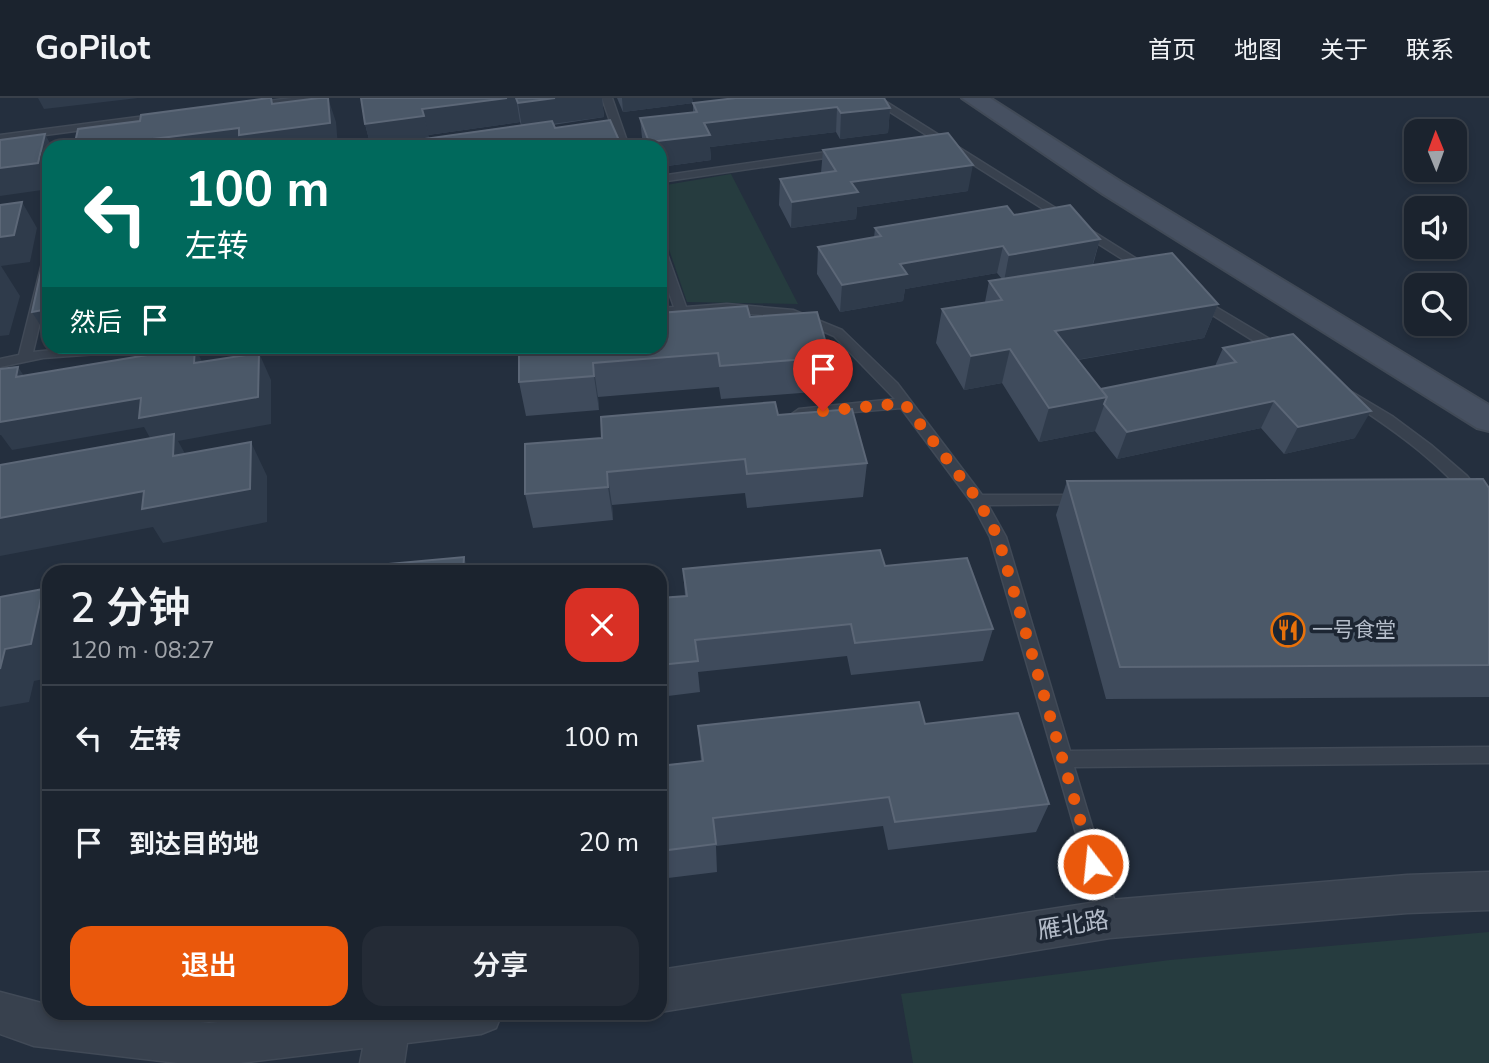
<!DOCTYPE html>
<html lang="zh">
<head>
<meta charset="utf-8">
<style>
	:root { --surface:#1b232e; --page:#242b36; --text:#f1f3f6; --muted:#a0a4aa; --line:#39404a; --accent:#ea580c }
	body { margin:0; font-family:"Nunito Sans","Noto Sans SC",sans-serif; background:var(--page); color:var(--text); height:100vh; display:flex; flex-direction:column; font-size:26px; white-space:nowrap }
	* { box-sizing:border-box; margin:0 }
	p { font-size:23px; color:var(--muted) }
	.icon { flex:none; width:38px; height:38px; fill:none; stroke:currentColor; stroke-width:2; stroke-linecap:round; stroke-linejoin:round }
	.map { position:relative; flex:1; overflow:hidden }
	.side { position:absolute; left:42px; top:467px; width:625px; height:455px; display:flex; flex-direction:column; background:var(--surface); border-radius:21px; box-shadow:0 4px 10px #0003,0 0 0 2px var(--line) }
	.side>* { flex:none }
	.banner { position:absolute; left:42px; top:42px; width:625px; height:214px; border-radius:21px; box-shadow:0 4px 10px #0003,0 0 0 2px var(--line); background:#00695c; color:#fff; overflow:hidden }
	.needle { width:46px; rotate:359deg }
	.tools { position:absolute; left:1404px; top:21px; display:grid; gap:14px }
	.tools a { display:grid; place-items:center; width:63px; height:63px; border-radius:14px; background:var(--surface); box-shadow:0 4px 10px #0003,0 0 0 2px var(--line); font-size:35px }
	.pin { position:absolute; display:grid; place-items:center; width:60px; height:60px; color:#fff; margin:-72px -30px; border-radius:50% 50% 50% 0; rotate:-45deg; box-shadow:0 0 7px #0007 }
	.pin .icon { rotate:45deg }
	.me { position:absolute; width:77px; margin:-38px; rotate:344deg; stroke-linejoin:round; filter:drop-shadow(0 0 5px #0008) }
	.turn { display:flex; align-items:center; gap:24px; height:147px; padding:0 28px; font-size:32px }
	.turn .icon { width:91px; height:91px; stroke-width:2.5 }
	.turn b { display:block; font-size:49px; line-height:60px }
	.then { display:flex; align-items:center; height:66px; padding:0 28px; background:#0003; gap:14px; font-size:26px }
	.round { display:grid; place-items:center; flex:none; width:74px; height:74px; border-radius:21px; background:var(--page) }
	.headline { display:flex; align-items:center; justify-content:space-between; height:119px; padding:0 28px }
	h1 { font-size:42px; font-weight:600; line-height:52px }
	.button { display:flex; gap:14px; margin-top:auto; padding:14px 28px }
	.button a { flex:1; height:80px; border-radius:21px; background:var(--accent); color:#fff; font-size:28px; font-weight:600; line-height:80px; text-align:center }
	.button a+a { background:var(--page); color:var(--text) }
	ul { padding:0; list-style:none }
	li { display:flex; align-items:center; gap:21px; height:105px; padding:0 28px; border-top:2px solid var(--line) }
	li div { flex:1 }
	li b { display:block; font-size:26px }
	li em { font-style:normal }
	header { display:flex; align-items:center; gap:42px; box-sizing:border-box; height:98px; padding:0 35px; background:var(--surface); border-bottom:2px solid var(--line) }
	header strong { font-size:33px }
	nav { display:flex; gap:38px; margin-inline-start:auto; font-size:24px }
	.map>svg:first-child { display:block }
</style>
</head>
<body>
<header>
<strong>GoPilot</strong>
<nav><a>首页</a><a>地图</a><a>关于</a><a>联系</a></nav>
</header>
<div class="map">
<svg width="1489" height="965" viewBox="0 0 1489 965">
	<rect width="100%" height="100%" fill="#242f3e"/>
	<g fill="#263c3f">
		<path d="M731 76 798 206 687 204 660 125V88Z"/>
		<path d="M1489 834V965H913L901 896 1170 862Z"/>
	</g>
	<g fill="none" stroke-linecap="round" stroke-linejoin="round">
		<defs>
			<g id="lane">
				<path d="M292 0H320L315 3 252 11 247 8 252 5Z"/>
				<path d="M602 0H612L629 49H619Z"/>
				<path d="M868 0H880L1156 173 1154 176H1146Z"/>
				<path d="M161 16 165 17V21L0 43V37Z"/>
				<path d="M841 52 846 55 845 57 660 84V78Z"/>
				<path d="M660 150 666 153 686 209 727 206 793 212 842 232 897 285 982 397H1086L1088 401 1081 406 988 407 1006 439 1070 653 1489 649V665L1074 669 1120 821 1117 828 1110 831 1103 828 990 439 972 405 901 310 794 319 792 316 799 311 895 301 834 238 790 219 727 214 660 218V210L674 209 660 169Z"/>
				<path d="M49 157V186L33 254 94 248H166L165 251 43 260 0 269V261L19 257 43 161Z"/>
				<path d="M1199 199 1283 249 1284 252 1283 255H1273L1195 206V200Z"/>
				<path d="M1350 293 1392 318 1431 347 1467 378 1489 405V421L1484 420C1447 369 1397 334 1345 300L1343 297Z"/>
			</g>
			<g id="street">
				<path d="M1489 774V812L1407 815 1110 840 660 914V872L1110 802 1407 777Z"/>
				<path d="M0 894 49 907V915H119L209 925 297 915H502L496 930 481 936 407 945 404 965H360L363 950 239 965H178L34 948 0 936Z"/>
			</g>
			<path id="secondary" d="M962 0H990L1121 84 1489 307V333L1477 330 1103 96Z"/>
		</defs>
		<use href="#lane" stroke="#414a57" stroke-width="3"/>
		<use href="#street" stroke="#414a57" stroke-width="3"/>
		<use href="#secondary" stroke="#414a57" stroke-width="4"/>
		<use href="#lane" fill="#38414e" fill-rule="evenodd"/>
		<use href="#street" fill="#38414e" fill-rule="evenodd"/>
		<use href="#secondary" fill="#465061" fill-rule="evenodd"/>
	</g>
	<g fill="#3f4b5c" fill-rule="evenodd">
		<path d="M361 0H602L604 19 425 47 424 45 393 49H371L365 26ZM520 24 521 27 429 40 428 37Z"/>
		<path d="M617 0H692L693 5 623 14Z"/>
		<path d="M693 5 890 10 888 35 840 41 836 34 710 49 711 62 660 69V49H643L640 20 693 14Z"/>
		<path d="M823 52 968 93 857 109 856 121 791 130 779 107 780 81 821 75Z"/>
		<path d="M1014 117 1100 141 1093 167 1218 206 1204 240 1078 262 1101 291 1215 268 1223 250 1355 340 1284 356 1261 330 1117 361 1095 333 1039 344 1002 285 964 292 936 245 942 211 985 204 989 183 1002 181 997 175 905 191 903 203 840 214 817 176 818 149 874 140 875 130Z"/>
		<path d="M750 219 830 259 827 293 721 301 719 289 598 299 599 312 526 318 519 284Z"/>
		<path d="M778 317 867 365 863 399 747 410 745 395 612 407 613 422 533 430 525 396 602 340Z"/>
		<path d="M1067 383 1489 390V599L1106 601 1056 417Z"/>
		<path d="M885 468 993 531 983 563 851 577 847 558 698 574 700 594 660 599V500L685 498 683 471Z"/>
		<path d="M925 626 1049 706 1036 734 888 752 883 728 716 748 717 774 660 781V668L701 663 698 628Z"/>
	</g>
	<g fill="#2f3b4b">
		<path d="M38 0H138L44 11Z"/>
		<path d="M271 0 280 25 328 0 336 24 338 49H137L138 43 272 6Z"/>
		<path d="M507 0H516L520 24 428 37 422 11Z"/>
		<path d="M555 0H602L604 19 522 30 518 5Z"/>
		<path d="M622 0H692L693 5 623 14Z"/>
		<path d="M837 9 836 34 710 49 711 62 660 69V49H649V44L704 25Z"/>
		<path d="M890 10 888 35 840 41 841 15Z"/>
		<path d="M424 18 430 44 393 49H371L365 26Z"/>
		<path d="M45 36 52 49H49V91L0 98V70Z"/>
		<path d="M973 67 968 93 857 109 856 121 791 130 792 104 851 84Z"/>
		<path d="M22 104 37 130 30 164 1 168 20 198 9 237 0 238V139Z"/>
		<path d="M1100 141 1092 168 1004 183 1009 157Z"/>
		<path d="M1003 148 997 175 905 191 903 203 840 214 842 187 900 166Z"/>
		<path d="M1218 206 1204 240 1046 267 1055 233Z"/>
		<path d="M49 211V241L32 214Z"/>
		<path d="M195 249 208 276 194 265Z"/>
		<path d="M1010 251 1002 285 964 292 971 258Z"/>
		<path d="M259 255 271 282V326L178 343 193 370 154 347 144 329 12 352 1 337H0V312Z"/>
		<path d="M593 265 598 299 599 312 594 278Z"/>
		<path d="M18 269 36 296 16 279Z"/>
		<path d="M1107 299 1095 333 1039 344 1049 310Z"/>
		<path d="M1274 303 1261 330 1117 361 1127 334Z"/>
		<path d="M1371 313 1355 340 1284 356 1298 329Z"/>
		<path d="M251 344 267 378V424L163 445 153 429 0 458V420Z"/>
		<path d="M607 374 612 407 613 422 608 389Z"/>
		<path d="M464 459 469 474H463Z"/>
		<path d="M43 491 49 499V580L34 583 29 604 0 609V571L5 551Z"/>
	</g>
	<g fill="#4b5868" stroke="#5c6777" stroke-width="2">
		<path d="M269 0H271L272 6 319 0H328L330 25 239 37V30L138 43 137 49H74L78 31 140 23 141 17Z"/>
		<path d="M361 0H507L422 11 424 18 365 26Z"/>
		<path d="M516 0H555L518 5Z"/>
		<path d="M736 0H884L890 10 841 15 837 9 704 25 710 37 649 44 640 20 697 14 693 5Z"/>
		<path d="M610 22 622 49H411L425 47 424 41 552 23 555 30Z"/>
		<path d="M948 35 973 67 851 84 858 94 792 104 780 81 836 73 823 52Z"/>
		<path d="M45 36 38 65 0 70V42Z"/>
		<path d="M22 104 14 137 0 139V107Z"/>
		<path d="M1070 107 1100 141 1009 157 1003 148 900 166 907 176 842 187 818 149 881 138 875 130 1007 108 1014 117Z"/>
		<path d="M1172 155 1218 206 1055 233 1107 299 1049 310 1010 251 971 258 942 211 1002 202 989 183Z"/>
		<path d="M49 172V211L32 214 41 173Z"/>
		<path d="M747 208 750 219 817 214 830 259 720 268 718 255 593 265 594 278 519 284V248H660V215Z"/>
		<path d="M1293 236 1371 313 1298 329 1274 303 1127 334 1104 306 1107 299 1101 291 1236 264 1223 250Z"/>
		<path d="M195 249 194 265 259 255 258 299 139 320 141 300 0 324V271L18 269 16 279Z"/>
		<path d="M775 304 778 317 852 311 867 365 747 376 745 361 607 374 608 389 525 396V346L602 340 601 319Z"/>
		<path d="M174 336 173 358 251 344 250 391 142 411 144 393 0 420V367Z"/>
		<path d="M1483 381 1489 390V567L1120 569 1067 383Z"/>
		<path d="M880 452 885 468 967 460 993 531 855 545 851 526 695 542 698 563 660 567V500L687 498 683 471Z"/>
		<path d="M464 459 463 474H301Z"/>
		<path d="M549 468V474H486Z"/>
		<path d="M43 491 31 546 5 551 0 571V499Z"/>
		<path d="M919 604 925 626 1018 615 1049 706 895 724 889 699 713 720 716 746 660 753V668L703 663 698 628Z"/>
	</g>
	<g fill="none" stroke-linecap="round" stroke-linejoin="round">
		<path stroke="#ea580c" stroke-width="12" stroke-dasharray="0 21.6" d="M823 313 904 305 978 402 998 439 1093 766"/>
	</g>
	<defs>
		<symbol id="restaurant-ring" viewBox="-11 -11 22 22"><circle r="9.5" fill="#1d2633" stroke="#e8710a" stroke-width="1.5"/><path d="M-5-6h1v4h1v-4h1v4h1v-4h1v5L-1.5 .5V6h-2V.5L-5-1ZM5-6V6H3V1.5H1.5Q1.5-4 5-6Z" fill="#e8710a"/></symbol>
	</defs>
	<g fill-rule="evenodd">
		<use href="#restaurant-ring" x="1269" y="513" width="38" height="38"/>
	</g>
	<g text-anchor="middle" stroke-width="7" stroke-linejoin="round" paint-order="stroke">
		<g font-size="21" fill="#b4bcc9" stroke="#1d2633" text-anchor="start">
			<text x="1312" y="539">一号食堂</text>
		</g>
		<g font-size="24" fill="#b4bcc9" stroke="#1d2633">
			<text transform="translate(1073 827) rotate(-9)" y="8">雁北路</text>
		</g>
	</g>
</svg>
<div class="tools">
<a><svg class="needle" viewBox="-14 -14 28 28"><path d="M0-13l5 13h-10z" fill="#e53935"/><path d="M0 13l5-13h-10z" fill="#a0a4aa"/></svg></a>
<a><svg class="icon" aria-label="sound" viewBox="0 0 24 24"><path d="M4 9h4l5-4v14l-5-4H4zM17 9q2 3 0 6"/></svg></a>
<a><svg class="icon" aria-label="search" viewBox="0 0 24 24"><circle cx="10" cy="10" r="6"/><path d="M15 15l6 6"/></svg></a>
</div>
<div class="pin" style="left:823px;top:313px;background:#d93025"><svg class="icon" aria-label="arrive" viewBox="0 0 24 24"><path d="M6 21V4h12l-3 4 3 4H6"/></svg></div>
<svg class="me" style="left:1093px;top:766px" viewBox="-20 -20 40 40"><circle r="17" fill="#ea580c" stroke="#fff" stroke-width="3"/><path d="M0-11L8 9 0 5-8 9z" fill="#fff"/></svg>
<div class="banner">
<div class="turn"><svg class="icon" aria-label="left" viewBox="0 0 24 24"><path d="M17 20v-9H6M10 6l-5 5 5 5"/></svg><div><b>100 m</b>左转</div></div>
<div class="then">然后<svg class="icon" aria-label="arrive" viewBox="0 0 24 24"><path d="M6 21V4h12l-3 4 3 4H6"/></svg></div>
</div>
<section class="side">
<div class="headline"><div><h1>2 分钟</h1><p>120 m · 08:27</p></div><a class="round" style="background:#d93025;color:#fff"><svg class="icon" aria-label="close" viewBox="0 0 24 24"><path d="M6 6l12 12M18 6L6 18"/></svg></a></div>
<ul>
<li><svg class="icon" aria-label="left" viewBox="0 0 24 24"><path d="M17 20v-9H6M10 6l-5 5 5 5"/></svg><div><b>左转</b></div><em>100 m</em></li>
<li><svg class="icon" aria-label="arrive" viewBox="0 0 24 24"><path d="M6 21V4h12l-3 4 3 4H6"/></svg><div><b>到达目的地</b></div><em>20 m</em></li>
</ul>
<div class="button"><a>退出</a><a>分享</a></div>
</section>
</div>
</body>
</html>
